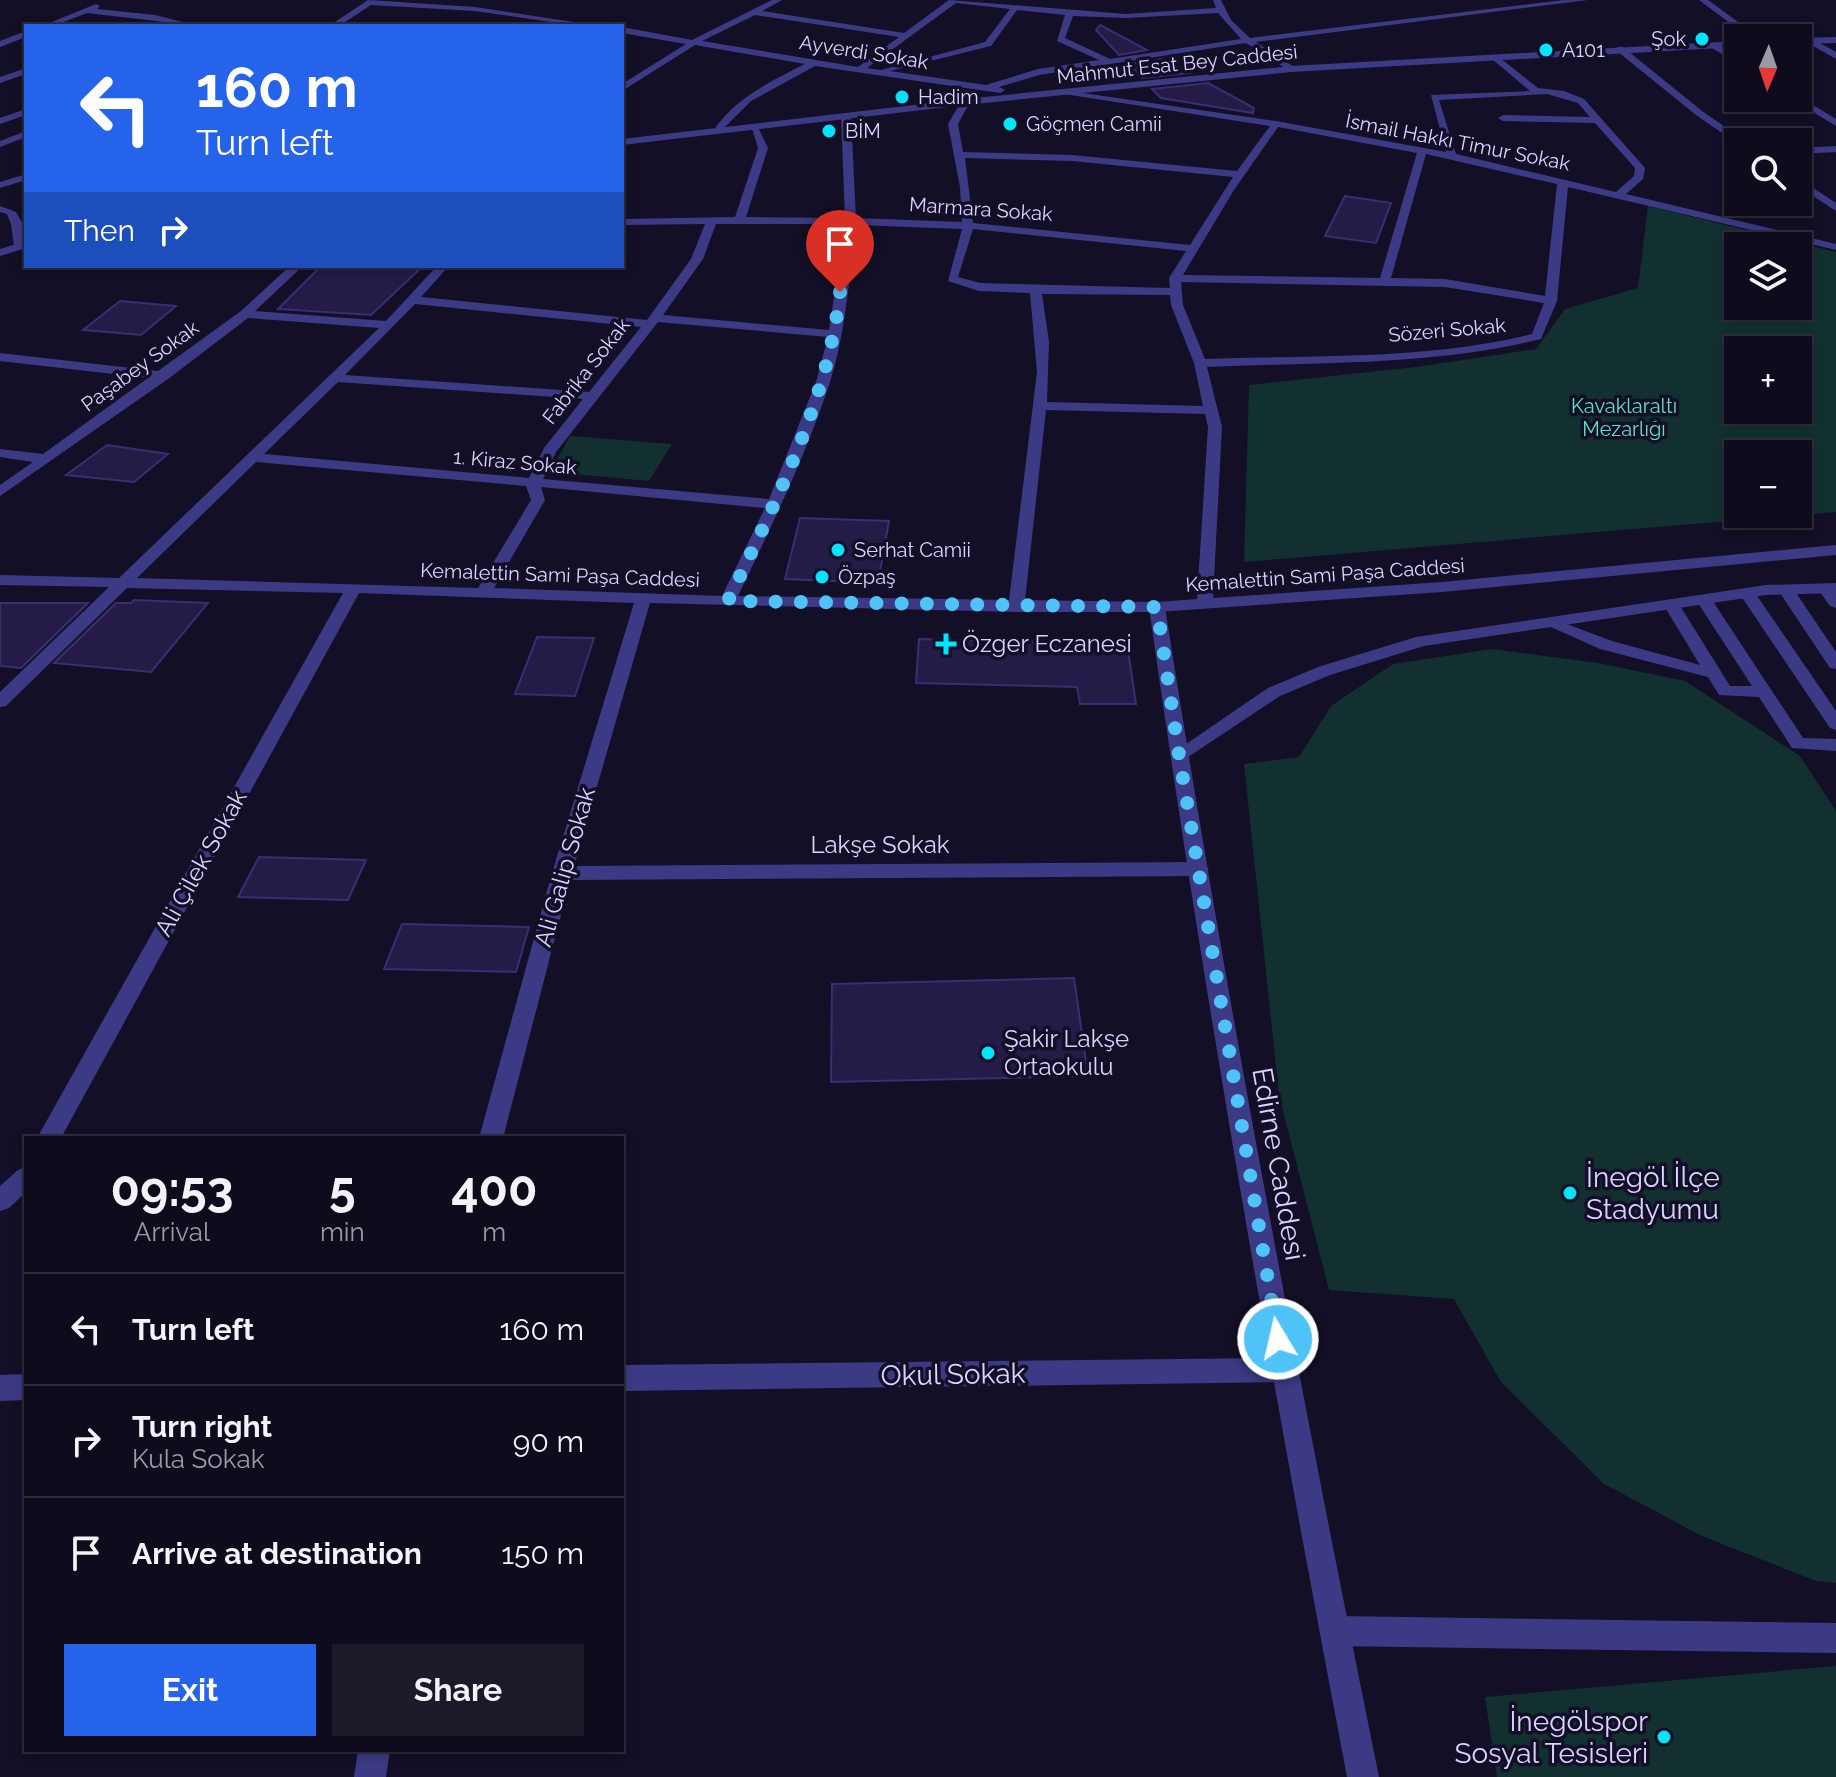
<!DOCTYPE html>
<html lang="en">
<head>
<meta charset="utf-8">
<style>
	:root { --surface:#0e0b1c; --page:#1c1929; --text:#f1f3f6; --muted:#9b9ba3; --line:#2e2b3b; --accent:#2563eb }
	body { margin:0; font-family:Raleway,sans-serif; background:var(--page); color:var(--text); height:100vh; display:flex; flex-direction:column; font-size:30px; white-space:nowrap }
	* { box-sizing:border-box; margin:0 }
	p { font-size:26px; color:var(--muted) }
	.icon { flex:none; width:44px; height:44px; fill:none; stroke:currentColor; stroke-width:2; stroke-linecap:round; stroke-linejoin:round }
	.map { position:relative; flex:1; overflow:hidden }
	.details { position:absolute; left:24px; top:1136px; width:600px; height:616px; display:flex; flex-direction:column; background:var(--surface); border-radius:0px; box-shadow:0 4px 12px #0003,0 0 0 2px var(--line) }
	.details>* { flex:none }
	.hud { position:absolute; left:24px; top:24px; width:600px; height:244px; border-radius:0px; box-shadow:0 4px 12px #0003,0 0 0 2px var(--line); background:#2563eb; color:#fff; overflow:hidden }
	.needle { width:52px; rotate:182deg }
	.controls { position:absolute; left:1724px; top:24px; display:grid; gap:16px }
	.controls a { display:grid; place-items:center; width:88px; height:88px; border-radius:0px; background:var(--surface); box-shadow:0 4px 12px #0003,0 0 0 2px var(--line); font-size:40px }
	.pin { position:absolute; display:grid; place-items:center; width:68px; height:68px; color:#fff; margin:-82px -34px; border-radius:50% 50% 50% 0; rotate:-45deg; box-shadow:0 0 8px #0007 }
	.pin .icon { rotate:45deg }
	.me { position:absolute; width:88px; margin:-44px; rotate:351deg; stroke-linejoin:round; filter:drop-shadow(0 0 6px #0008) }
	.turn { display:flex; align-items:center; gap:28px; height:168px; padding:0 40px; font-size:36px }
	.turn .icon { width:104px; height:104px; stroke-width:2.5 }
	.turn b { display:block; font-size:56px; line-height:68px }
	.then { display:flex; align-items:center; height:76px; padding:0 40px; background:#0003; gap:16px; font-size:30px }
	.eta { display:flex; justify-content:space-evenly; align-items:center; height:136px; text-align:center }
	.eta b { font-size:48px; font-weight:700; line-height:56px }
	.cta { display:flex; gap:16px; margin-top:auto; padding:16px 40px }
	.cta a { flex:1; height:92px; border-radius:0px; background:var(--accent); color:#fff; font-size:32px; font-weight:700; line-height:92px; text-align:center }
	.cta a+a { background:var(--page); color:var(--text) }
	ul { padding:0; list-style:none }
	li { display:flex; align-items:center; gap:24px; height:112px; padding:0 40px; border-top:2px solid var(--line) }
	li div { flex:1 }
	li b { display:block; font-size:30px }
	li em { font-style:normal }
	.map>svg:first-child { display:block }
</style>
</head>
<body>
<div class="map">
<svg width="1836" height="1777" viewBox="0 0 1836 1777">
	<rect width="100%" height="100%" fill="#130f26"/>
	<g fill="#12302f" fill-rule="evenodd">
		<path d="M1648 206 1836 252V512L1244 562 1249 385 1416 367 1536 349 1565 309 1638 288ZM1798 246V306H1738V246ZM1798 350V410H1738V350ZM1798 454V514H1738V454Z"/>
		<path d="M570 436 672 444 649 481 550 472Z"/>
		<path d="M1492 649 1598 663 1685 681 1800 756 1836 811V1583L1816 1581 1702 1536 1604 1484 1501 1382 1454 1299 1329 1290 1279 1095 1244 764 1299 757 1331 706 1393 664Z"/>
		<path d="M1836 1666V1777H1497L1485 1697Z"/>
	</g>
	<g fill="#241b47" stroke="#3b2d73" stroke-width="2">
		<path d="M1100 25 1147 50 1119 55 1096 30Z"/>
		<path d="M1163 59 1189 73 1142 78 1129 64Z"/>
		<path d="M1208 83 1254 108 1253 113 1161 98 1152 89Z"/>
		<path d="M1345 196 1391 203 1376 243 1325 236Z"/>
		<path d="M321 266H423L371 315 278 309Z"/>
		<path d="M120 301 176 306 141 335 83 330Z"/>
		<path d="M107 445 168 454 134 482 66 475Z"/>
		<path d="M800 518 889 521 878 583 785 579Z"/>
		<path d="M134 600 208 603 151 672 54 663 116 603H131Z"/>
		<path d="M0 603H88L21 668 0 666Z"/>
		<path d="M537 637 594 638 575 696 515 694Z"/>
		<path d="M919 639 1127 644 1136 704H1080L1077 687 916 683Z"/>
		<path d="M259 857 366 860 348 900 238 897Z"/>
		<path d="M402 924 529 927 516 972 384 969Z"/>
		<path d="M1074 978 1088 1076 831 1082 832 984Z"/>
	</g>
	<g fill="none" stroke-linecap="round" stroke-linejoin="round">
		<g fill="#3d3a85" fill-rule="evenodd">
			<path d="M1825 583 1836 592V608L1830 606 1817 588Z"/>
			<path d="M1786 585 1792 587 1836 652V669L1830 668 1778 590Z"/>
			<path d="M1747 588 1753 590 1836 711V730L1830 728 1739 593Z"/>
			<path d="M1704 595 1710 597 1803 738 1836 739V751L1792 748 1759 697 1719 695 1708 677 1600 649 1542 623 1544 620H1556L1612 641 1700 665 1663 604 1671 599 1677 601 1730 686H1752L1696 600Z"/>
			<path d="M1335 1616 1836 1623V1653L1335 1646 1324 1642 1320 1631 1324 1620Z"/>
		</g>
		<g fill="#3d3a85" fill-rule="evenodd">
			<path d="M368 0 475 7 600 26H578L475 11 371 5 339 26H329Z"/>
			<path d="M772 0H782L762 11 904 33 949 0 1126 14 1216 8 1213 0H1221L1231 20 1250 38 1564 0H1588L1256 42 1294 67 1291 72 1246 43 1039 75 999 87 1005 90 1000 93 815 66 751 101 718 134 713 131C736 97 770 82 805 64L695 45 622 91V84L686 44 622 33V27L692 40ZM956 3 1010 9 985 42 881 70 867 68ZM1017 10 1065 15 1057 41 1099 60 1038 69 986 85 890 71 991 46ZM1218 13 1241 39 1110 59 1065 38 1073 16 1126 18ZM755 15 899 37 858 67 702 41Z"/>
			<path d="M1699 0H1708L1760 38H1750Z"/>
			<path d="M96 4 100 6 97 9 155 15 199 26 87 13 53 26H42Z"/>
			<path d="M26 31V37L0 47V41Z"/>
			<path d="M1809 37 1836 52V59L1806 42Z"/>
			<path d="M1712 44H1718L1738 57V64L1712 48Z"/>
			<path d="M1617 47H1623L1702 111 1747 142 1738 144 1696 115 1617 51Z"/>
			<path d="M1495 54 1538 88 1564 91 1584 99 1645 168 1643 179 1626 194 1836 244V250L1568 187 1557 301 1541 339C1433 366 1318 362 1207 367L1222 427 1213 598 1442 582 1836 545V555L1442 592 1157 612H1016L650 603 574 866 1199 862 1209 869 1199 876 570 880 503 1138H479L552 873 634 603 359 593 61 1138H37L343 593 127 588 6 706 0 707V692L109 587 0 585V575L119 578 379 328 248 318 168 379 0 496V485L33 462 0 457V449L43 454 148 378 0 361V353L158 371 241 311 290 266H303L255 311 386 321 437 266H449L421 297 647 320 691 259 705 224 622 225V219L735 217 758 148 751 125H757L768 148 746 217 845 218 841 116 846 113 851 116 856 218 962 222 960 187 948 124 962 100 970 102 958 124 963 152 1072 155 1237 171 1270 126 1064 94 1069 91 1276 121 1446 152 1431 95 1530 91 1492 59ZM1547 94 1578 103 1590 117 1503 115 1498 118 1503 121 1595 123 1635 168 1634 176 1616 192 1456 154 1439 100ZM1278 127 1417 153 1380 278 1183 275 1234 190ZM1426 154 1557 184 1545 296 1445 279 1391 278ZM965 158 1072 161 1233 177 1190 245 973 223ZM716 224H845L829 330 663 315 703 259ZM856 225 962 229 948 281 979 291 1030 293 1037 372 1009 600 738 596C771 527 806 455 830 382 846 331 849 277 856 225ZM973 229 1186 251 1169 278 1170 288 980 283 958 277ZM1181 282 1445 287 1544 303 1532 334C1427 360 1313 355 1205 359L1183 305ZM1042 294 1170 295 1171 305 1194 363 1203 406 1047 402 1049 342ZM415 304 641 327 589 392 345 375ZM658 322 828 337 816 382 769 499 543 479 556 452ZM338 382 583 399 544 448 529 478 264 454ZM1046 410 1205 414 1208 427 1197 599 1157 602 1025 600ZM256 462 526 486 531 500 478 588 137 578ZM541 487 765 508 722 596 494 588 545 500Z"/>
			<path d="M26 68V74L0 83V77Z"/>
			<path d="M1798 96 1836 119V126L1790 98Z"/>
			<path d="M26 109V115L0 124V118Z"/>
			<path d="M26 131V137L0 147V141Z"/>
			<path d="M1836 146V152L1798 154V148Z"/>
			<path d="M26 174V180L0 188V182Z"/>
			<path d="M1798 178 1836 203V211L1798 186Z"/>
			<path d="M0 206 16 212 23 224 24 248 14 246 11 224 7 214 0 212Z"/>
			<path d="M1836 583V593L1766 595 1424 646 1330 675 1280 696 1185 759 1179 761 1170 755 1268 688 1318 667 1416 637 1766 585Z"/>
			<path d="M26 1167V1192L9 1208 0 1211V1186L18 1170Z"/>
			<path d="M1283 1358 1292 1361 1296 1370 1292 1379 1283 1382 622 1391V1365Z"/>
			<path d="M26 1374V1400L0 1401V1375Z"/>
			<path d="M358 1750H390L386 1777H354Z"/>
		</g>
		<g fill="#3d3a85" fill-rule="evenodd">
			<path d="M1836 37V43L1798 44V38Z"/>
			<path d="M1738 41V47L1291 72 965 105 622 145V139L965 99 1291 66Z"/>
			<path d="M26 241V248L0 256V249Z"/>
			<path d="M1157 602 1165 607C1226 999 1300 1388 1379 1777H1347C1273 1388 1204 999 1149 607Z"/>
		</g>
	</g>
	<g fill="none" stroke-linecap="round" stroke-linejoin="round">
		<path stroke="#4fc3f7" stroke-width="14" stroke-dasharray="0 25.2" d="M840 292C828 401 775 503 728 601L1157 607 1179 755 1278 1339"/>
	</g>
	<g fill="#00e5ff" stroke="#130f26" stroke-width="3">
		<circle cx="1702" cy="39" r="8"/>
		<circle cx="1546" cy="50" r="8"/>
		<circle cx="902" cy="97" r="8"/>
		<circle cx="1010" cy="124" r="8"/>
		<circle cx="829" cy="131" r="8"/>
		<circle cx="838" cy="550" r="8"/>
		<circle cx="822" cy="577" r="8"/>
		<path d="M942 632h8v8h8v8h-8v8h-8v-8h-8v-8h8z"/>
		<circle cx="988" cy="1053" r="8"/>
		<circle cx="1570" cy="1193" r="8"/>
		<circle cx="1664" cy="1737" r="8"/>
	</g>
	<g text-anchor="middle" stroke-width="7" stroke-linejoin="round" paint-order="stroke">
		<g font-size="20" fill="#d9d4ff" stroke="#130f26" text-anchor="start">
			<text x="1686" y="46" text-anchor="end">Şok</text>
			<text x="1562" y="57">A101</text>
			<text x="918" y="104">Hadim</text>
			<text x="1026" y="131">Göçmen Camii</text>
			<text x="845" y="138">BİM</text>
			<text x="854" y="557">Serhat Camii</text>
			<text x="838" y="584">Özpaş</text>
		</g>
		<g font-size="20" fill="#d9d4ff" stroke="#130f26">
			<text transform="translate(864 52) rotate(9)" y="7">Ayverdi Sokak</text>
			<text transform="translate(1177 64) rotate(-6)" y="7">Mahmut Esat Bey Caddesi</text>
			<text transform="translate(1458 142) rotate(11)" y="7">İsmail Hakkı Timur Sokak</text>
			<text transform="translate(981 209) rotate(4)" y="7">Marmara Sokak</text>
			<text transform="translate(1447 330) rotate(-5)" y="7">Sözeri Sokak</text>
			<text transform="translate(140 366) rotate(-36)" y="7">Paşabey Sokak</text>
			<text transform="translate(586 371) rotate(-52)" y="7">Fabrika Sokak</text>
			<text transform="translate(515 462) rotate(5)" y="7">1. Kiraz Sokak</text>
			<text transform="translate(560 575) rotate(2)" y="7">Kemalettin Sami Paşa Caddesi</text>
			<text transform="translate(1325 575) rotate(-4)" y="7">Kemalettin Sami Paşa Caddesi</text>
		</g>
		<g font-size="20" fill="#5fe0c0" stroke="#130f26">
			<text x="1624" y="413">Kavaklaraltı<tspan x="1624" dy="23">Mezarlığı</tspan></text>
		</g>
		<g font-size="24" fill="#d9d4ff" stroke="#130f26" text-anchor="start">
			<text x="962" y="652">Özger Eczanesi</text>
			<text x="1004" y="1047">Şakir Lakşe<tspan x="1004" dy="28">Ortaokulu</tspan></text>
		</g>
		<g font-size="24" fill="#d9d4ff" stroke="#130f26">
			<text x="880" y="853">Lakşe Sokak</text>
			<text transform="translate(201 863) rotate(-61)" y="8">Ali Çilek Sokak</text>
			<text transform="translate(565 867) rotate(-74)" y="8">Ali Galip Sokak</text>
		</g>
		<g font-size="28" fill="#d9d4ff" stroke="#130f26">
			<text transform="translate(1279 1164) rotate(80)" y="10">Edirne Caddesi</text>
			<text transform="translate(953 1374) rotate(-1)" y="10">Okul Sokak</text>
		</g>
		<g font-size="28" fill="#d9d4ff" stroke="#130f26" text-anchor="start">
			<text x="1586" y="1187">İnegöl İlçe<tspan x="1586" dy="32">Stadyumu</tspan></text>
			<text x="1648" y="1731" text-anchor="end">İnegölspor<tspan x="1648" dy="32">Sosyal Tesisleri</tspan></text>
		</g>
	</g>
</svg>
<div class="controls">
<a><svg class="needle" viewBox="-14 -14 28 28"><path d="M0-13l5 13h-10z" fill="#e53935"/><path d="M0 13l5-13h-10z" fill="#9b9ba3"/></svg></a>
<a><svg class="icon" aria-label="search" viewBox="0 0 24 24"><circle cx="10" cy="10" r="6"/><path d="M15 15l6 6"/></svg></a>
<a><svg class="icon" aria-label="layers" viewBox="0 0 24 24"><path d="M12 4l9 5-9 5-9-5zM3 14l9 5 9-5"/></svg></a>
<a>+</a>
<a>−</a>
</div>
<div class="pin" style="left:840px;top:292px;background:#d93025"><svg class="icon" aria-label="arrive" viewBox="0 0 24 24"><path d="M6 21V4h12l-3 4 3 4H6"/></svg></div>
<svg class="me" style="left:1278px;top:1339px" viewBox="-20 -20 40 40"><circle r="17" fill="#4fc3f7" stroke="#fff" stroke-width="3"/><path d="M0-11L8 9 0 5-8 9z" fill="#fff"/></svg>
<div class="hud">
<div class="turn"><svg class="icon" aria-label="left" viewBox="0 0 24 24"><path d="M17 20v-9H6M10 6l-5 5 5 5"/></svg><div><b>160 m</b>Turn left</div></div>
<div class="then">Then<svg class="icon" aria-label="right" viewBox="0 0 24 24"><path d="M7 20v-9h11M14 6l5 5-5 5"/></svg></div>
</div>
<section class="details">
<div class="eta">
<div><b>09:53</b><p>Arrival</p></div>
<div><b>5</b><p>min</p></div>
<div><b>400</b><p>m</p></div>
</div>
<ul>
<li><svg class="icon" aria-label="left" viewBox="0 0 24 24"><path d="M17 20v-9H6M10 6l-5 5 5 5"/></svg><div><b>Turn left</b></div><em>160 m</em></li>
<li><svg class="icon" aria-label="right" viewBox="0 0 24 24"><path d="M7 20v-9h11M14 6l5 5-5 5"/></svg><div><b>Turn right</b><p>Kula Sokak</p></div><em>90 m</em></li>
<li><svg class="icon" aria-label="arrive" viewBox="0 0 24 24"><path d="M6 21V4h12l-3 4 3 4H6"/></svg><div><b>Arrive at destination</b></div><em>150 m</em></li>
</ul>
<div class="cta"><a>Exit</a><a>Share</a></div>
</section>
</div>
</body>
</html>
